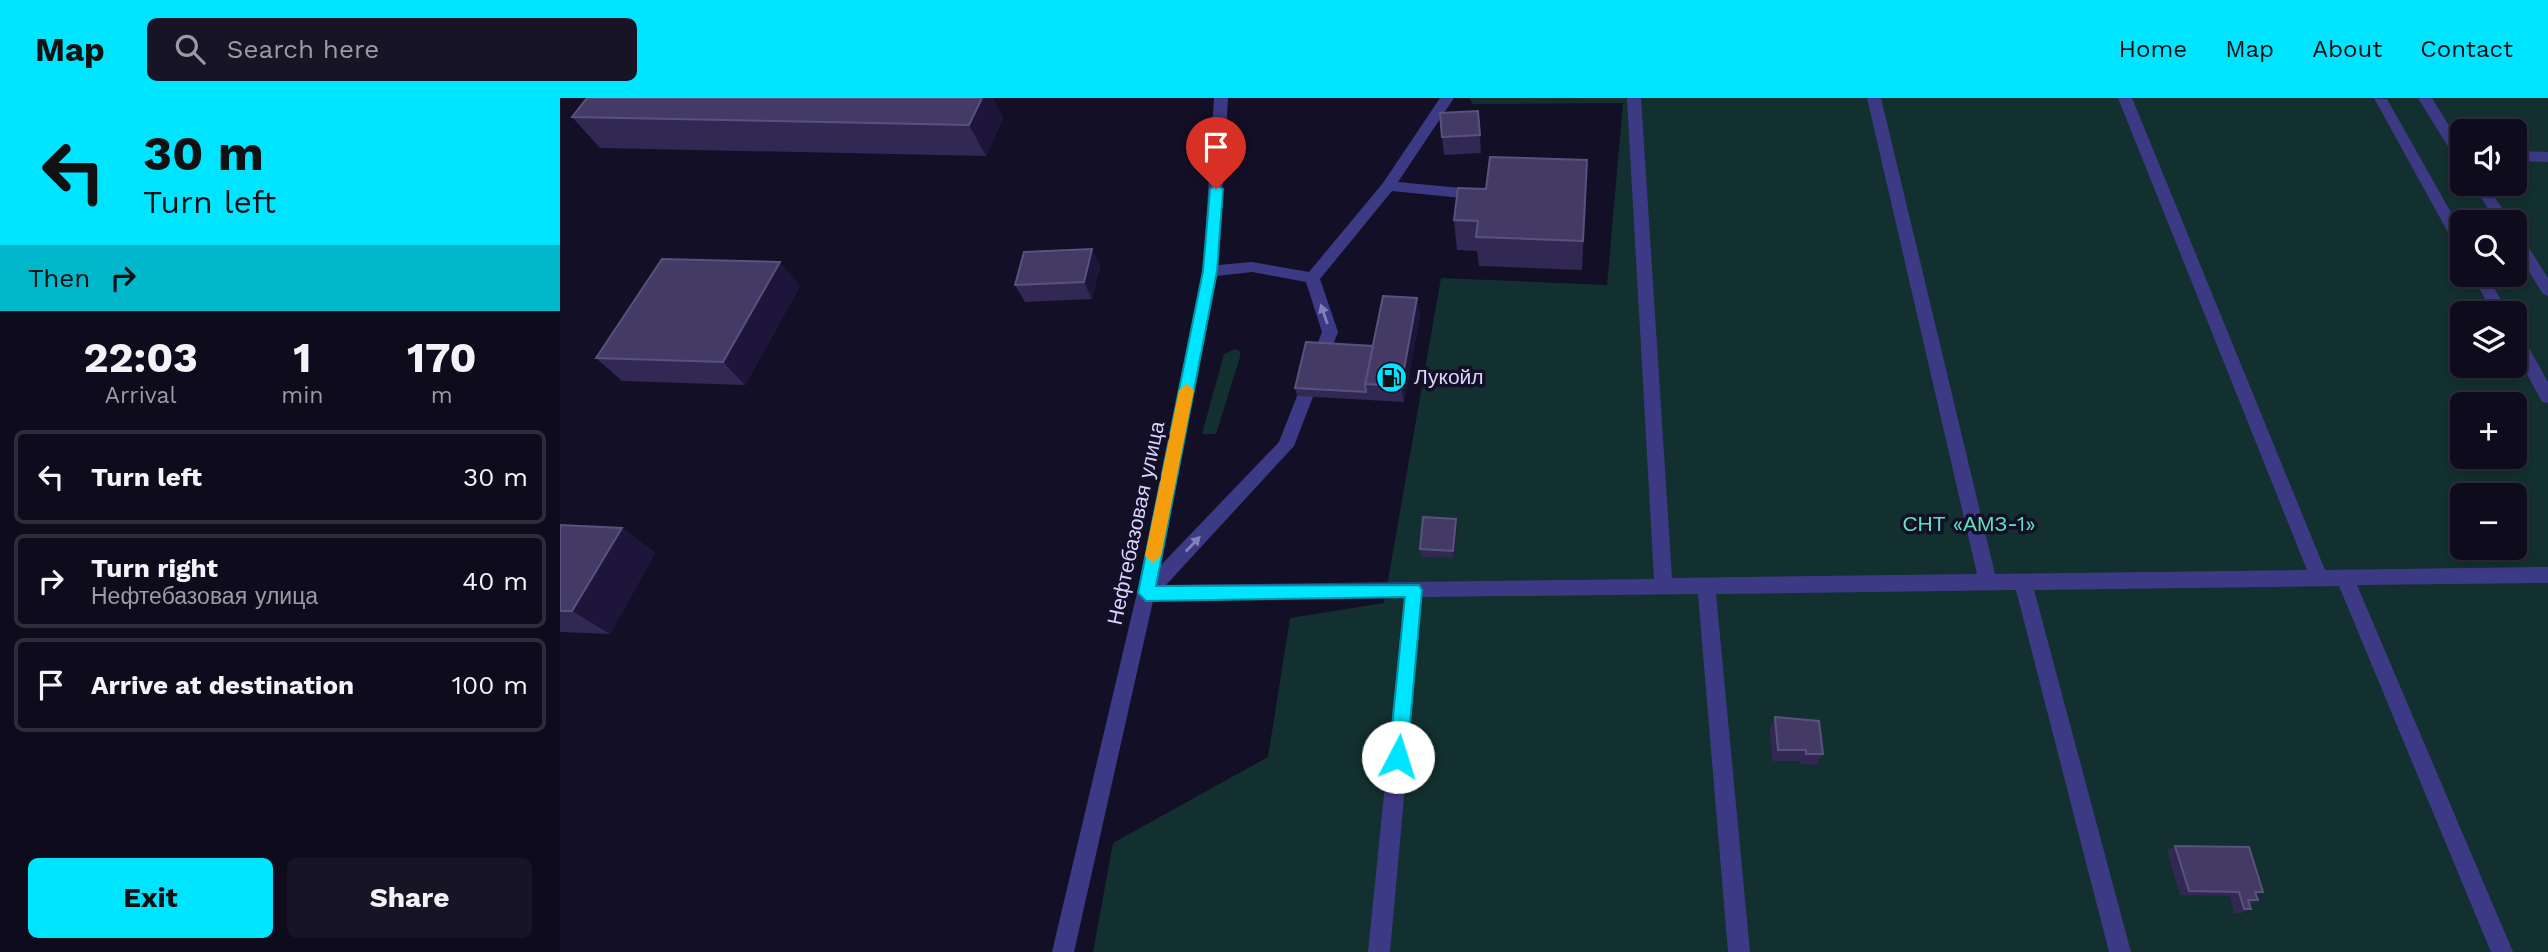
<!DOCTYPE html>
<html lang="en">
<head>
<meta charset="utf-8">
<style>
	:root { --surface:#0e0b1c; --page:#171425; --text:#f1f3f6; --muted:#9b9ba3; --line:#2e2b3b; --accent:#00e5ff }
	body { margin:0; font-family:"Work Sans",sans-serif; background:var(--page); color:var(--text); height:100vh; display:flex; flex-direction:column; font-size:26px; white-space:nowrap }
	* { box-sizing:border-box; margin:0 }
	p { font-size:23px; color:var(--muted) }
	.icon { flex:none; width:38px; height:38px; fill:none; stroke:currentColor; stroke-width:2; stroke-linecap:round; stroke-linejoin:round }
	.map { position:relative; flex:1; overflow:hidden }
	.details { display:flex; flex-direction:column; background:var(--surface); width:560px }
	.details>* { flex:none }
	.hud { background:#00e5ff; color:#111; overflow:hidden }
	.buttons { position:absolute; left:1890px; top:21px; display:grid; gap:14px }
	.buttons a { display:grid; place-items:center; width:77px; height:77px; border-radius:10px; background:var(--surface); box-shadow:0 4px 10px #0003,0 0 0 2px var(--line); font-size:35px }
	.pin { position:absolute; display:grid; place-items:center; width:60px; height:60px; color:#fff; margin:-72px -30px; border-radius:50% 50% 50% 0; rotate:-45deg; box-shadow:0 0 7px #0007 }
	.pin .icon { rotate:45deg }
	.me { position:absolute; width:77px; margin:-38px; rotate:5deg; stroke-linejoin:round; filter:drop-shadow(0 0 5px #0008) }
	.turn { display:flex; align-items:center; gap:24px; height:147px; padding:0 28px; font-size:32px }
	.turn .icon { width:91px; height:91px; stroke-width:2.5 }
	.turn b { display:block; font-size:49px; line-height:60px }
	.then { display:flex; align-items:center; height:66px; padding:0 28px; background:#0003; gap:14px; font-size:26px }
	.eta { display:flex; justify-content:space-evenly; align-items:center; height:119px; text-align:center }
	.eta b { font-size:42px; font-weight:700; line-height:49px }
	.button { display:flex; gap:14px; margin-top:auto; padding:14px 28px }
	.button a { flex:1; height:80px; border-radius:10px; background:var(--accent); color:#111; font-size:28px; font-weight:700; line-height:80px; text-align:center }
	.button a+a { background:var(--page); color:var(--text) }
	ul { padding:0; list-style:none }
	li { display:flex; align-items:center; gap:21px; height:94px; margin:0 14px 10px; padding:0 14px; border:4px solid var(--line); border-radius:10px }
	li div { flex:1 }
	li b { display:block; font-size:26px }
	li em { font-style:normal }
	header { display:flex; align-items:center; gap:42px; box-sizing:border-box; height:98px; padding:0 35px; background:var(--accent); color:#111 }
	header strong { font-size:33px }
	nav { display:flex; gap:38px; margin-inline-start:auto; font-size:24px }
	.search { width:490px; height:63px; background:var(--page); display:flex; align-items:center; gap:18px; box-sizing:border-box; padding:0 24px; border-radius:10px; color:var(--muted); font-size:26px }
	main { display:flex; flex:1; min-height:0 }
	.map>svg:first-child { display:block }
</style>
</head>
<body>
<header>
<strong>Map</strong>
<div class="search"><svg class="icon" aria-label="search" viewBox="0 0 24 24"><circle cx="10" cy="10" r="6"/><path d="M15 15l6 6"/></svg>Search here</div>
<nav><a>Home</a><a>Map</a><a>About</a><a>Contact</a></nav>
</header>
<main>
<section class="details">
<div class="hud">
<div class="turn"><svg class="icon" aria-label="left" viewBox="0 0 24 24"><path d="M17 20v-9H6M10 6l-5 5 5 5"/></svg><div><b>30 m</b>Turn left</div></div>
<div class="then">Then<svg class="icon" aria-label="right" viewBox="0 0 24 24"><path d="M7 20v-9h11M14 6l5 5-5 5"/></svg></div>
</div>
<div class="eta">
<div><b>22:03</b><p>Arrival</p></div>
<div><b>1</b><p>min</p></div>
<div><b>170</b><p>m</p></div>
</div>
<ul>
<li><svg class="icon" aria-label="left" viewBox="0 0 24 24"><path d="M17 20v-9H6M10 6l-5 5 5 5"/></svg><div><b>Turn left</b></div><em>30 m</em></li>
<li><svg class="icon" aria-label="right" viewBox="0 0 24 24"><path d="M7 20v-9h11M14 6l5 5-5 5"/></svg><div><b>Turn right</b><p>Нефтебазовая улица</p></div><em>40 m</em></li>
<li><svg class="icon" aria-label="arrive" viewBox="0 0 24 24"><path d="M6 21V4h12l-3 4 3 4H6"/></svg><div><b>Arrive at destination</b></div><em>100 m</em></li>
</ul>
<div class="button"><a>Exit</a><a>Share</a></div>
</section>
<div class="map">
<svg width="1988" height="854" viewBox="0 0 1988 854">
	<rect width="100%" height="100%" fill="#130f26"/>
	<g fill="#12302f" fill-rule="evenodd">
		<path d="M909 0H1988V854H533L553 745 708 659 730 520 824 505 881 180 1047 187 1063 5 913 6ZM1902 33H1955V86H1902ZM1902 124H1955V177H1902ZM1902 215H1955V268H1902ZM1902 306H1955V359H1902ZM1902 397H1955V450H1902Z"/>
		<path d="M675 251 680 253V259L656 336H642L664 256Z"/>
	</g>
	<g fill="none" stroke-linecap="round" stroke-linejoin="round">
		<g fill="#3d3a85" fill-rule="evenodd">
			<path d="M654 0H668L658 167 692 164 749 174 823 85 880 0H894L838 84 922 92 929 97 922 102 832 93 760 181 778 234 734 348 606 487 1094 481 1067 0H1081L1112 480 1417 476 1307 0H1321L1435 476 1747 472 1558 0H1572L1765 472 1988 469V485L1797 487 1953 854H1931L1779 488 1474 492 1571 854H1549L1456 492 1156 496 1190 854H1168L1138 496 862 499 830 854H808L844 500 593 503 514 854H492L577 495 643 173ZM692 174 746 184 762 234 719 344 600 468 657 178Z"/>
			<path d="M1814 0 1827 1 1902 134V152L1895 147Z"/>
			<path d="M1858 0H1872L1902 49V65L1897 63Z"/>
			<path d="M1955 53 1988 54V64L1955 63Z"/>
			<path d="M1912 86H1926L1951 124H1937Z"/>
			<path d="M1955 135 1960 136 1988 180V198L1983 196 1955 151Z"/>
			<path d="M1912 177H1926L1949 215H1933Z"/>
			<path d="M1955 234 1961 236 1988 284V305L1982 304 1955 254Z"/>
		</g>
	</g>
	<g fill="#312854">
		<path d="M27 0H433L443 20 426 58 40 50 12 19Z"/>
		<path d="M920 37 921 55 884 57 882 39Z"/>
		<path d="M926 91 1026 92 1022 172 919 168 917 153 897 152 894 122Z"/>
		<path d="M532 151 540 168 532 201 465 204 455 187Z"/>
		<path d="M240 188 185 287 62 283 36 260Z"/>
		<path d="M857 200 860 217 844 304 737 298 735 290 813 248Z"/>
		<path d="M896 421 897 428 894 460 861 459 860 451Z"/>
		<path d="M0 427 62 430 95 455 50 536 0 534Z"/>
		<path d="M1215 619 1263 656 1256 667 1240 666V663H1212L1210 630Z"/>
		<path d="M1615 748 1703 794 1696 797 1698 802 1689 806 1691 811 1682 815H1674L1670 798 1620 797 1607 752Z"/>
	</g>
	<g fill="#1d163a">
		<path d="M422 0H433L443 20 426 58 409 27Z"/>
		<path d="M532 151 540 168 532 201 524 184Z"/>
		<path d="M220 164 240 188 185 287 163 264Z"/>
		<path d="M857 200 860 217 844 304 841 288Z"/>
		<path d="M896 421 897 428 894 460 893 453Z"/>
		<path d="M62 430 95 455 50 536 12 513Z"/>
	</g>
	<g fill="#433a66" stroke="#5a527e" stroke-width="2">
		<path d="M27 0H422L409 27 12 19Z"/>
		<path d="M918 13 920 37 882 39 880 15Z"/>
		<path d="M930 59 1027 62 1023 143 916 139 918 123 894 122 898 90 926 91Z"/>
		<path d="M532 151 524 184 455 187 464 154Z"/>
		<path d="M102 161 220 164 163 264 36 260Z"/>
		<path d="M823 198 857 200 841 288 805 286Z"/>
		<path d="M746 244 813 248 805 286 806 294 735 290Z"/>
		<path d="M863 419 896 421 893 453 860 451Z"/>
		<path d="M0 427 62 430 12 513H0Z"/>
		<path d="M1215 619 1259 623 1263 656H1246V652H1218Z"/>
		<path d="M1615 748 1689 749 1703 794H1695L1698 802H1688L1691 811H1684L1679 794 1629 793Z"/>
	</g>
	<defs><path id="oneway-solid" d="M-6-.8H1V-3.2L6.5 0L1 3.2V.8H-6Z" transform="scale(1.75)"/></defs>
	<g fill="#837fbc">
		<use href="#oneway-solid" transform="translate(764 216) rotate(-109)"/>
		<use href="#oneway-solid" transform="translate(633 446) rotate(-46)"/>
	</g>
	<path fill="#00e5ff" stroke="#0095a6" stroke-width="2" d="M656 87 663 91 657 173 596 488 859 487 862 492 847 659 844 665 838 668 831 665 829 659 845 499 586 503 578 495 643 173 650 91Z"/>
	<path fill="#f59e0b" d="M627 286 634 292 601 458 593 465 585 458 619 292Z"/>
	<defs>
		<symbol id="fuel-disc" viewBox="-11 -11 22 22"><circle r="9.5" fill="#00e5ff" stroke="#130f26"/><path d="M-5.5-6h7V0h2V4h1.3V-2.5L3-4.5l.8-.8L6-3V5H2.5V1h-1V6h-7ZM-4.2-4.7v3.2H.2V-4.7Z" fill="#111"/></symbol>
	</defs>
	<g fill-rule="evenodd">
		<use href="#fuel-disc" x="814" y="262" width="35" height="35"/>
	</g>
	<g text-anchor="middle" stroke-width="7" stroke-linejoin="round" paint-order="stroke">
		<g font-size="21" fill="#d9d4ff" stroke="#130f26" text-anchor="start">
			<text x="854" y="286">Лукойл</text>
		</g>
		<g font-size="21" fill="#d9d4ff" stroke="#130f26">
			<text transform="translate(576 425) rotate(-78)" y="7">Нефтебазовая улица</text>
		</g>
		<g font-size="21" fill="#5fe0c0" stroke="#130f26">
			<text x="1409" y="433">СНТ «АМЗ-1»</text>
		</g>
	</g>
</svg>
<div class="buttons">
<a><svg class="icon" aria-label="sound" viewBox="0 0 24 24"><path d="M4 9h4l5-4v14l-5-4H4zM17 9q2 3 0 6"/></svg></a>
<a><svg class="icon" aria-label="search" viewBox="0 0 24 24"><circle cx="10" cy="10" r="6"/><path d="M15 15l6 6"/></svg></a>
<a><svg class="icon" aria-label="layers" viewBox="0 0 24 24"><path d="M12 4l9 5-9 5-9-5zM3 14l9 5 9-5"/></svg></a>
<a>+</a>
<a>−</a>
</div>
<div class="pin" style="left:656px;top:91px;background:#d93025"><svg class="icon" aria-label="arrive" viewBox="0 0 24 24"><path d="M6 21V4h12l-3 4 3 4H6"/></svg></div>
<svg class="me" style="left:838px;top:659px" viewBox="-20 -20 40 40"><circle r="19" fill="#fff"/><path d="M0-13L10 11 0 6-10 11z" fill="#00e5ff"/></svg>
</div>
</main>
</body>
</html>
